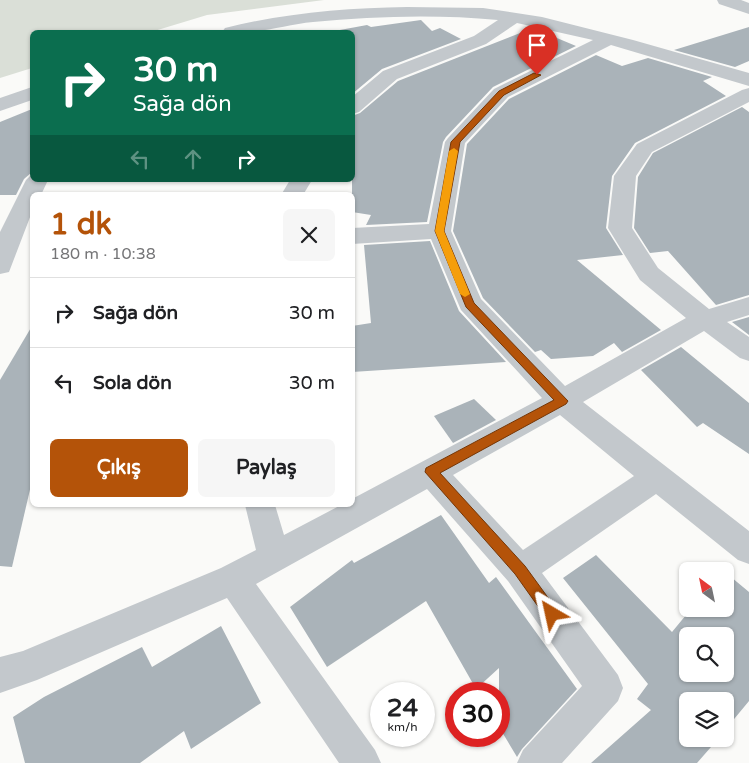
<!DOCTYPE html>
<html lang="tr">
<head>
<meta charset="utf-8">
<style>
	:root { --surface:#fff; --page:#f6f6f6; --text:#202124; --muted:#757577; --line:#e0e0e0; --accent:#b45309 }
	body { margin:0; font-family:"Varela Round",sans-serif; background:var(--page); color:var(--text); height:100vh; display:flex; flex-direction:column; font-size:19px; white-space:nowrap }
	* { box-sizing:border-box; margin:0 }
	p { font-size:16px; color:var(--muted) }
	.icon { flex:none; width:28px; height:28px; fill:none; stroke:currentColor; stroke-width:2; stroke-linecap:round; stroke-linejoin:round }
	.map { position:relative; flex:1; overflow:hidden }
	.panel { position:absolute; left:30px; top:192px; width:325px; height:315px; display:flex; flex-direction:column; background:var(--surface); border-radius:8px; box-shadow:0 1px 4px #0004 }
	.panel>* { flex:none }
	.guide { position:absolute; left:30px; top:30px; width:325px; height:152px; border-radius:8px; box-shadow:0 1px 4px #0004; background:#0b6e4f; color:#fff; overflow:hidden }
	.needle { width:32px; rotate:327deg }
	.fabs { position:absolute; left:679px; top:562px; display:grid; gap:10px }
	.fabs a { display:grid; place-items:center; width:55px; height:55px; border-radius:8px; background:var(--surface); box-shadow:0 1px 4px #0004; font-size:25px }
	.speed { position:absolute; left:370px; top:682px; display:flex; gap:10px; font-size:25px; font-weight:700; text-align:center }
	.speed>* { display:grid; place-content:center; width:65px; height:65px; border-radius:50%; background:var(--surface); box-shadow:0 1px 4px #0004; line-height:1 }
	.speed small { font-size:12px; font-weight:400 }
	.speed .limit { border:8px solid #d22; background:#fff; color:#111 }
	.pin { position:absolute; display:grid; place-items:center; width:42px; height:42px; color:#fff; margin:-51px -21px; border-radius:50% 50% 50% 0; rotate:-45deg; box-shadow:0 0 5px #0007 }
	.pin .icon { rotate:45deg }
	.me { position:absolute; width:55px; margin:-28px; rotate:324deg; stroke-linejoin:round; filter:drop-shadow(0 0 4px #0008) }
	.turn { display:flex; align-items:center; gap:18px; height:105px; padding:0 20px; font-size:22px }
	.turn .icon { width:65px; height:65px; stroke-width:2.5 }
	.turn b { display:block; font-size:35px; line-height:42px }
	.lanes { display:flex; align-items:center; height:48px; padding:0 20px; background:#0003; justify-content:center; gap:25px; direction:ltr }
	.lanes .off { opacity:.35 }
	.round { display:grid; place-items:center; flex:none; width:52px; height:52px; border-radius:8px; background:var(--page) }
	.summary { display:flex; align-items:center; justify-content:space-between; height:85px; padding:0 20px }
	h1 { font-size:30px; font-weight:700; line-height:38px; color:var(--accent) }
	.primary-button { display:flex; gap:10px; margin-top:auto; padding:10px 20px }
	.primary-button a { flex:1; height:58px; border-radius:8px; background:var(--accent); color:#fff; font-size:20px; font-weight:700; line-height:58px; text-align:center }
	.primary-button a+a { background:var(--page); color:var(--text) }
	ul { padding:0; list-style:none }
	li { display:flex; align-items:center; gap:15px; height:70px; padding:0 20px; border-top:1px solid var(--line) }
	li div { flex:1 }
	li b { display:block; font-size:19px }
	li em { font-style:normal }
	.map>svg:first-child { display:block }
</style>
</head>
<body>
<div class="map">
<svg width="749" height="763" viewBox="0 0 749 763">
	<rect width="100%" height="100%" fill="#fafaf8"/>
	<path fill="#dadfd7" d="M0 0H324L207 15 151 32H32V68L0 78Z"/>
	<g fill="#aab3b9" fill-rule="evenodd">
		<path d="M421 20 432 31 440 28 461 39 382 69 352 94V32H329L367 25 371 27Z"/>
		<path d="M749 27V61L735 67 674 50Z"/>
		<path d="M533 28 576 46 493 87 446 137 443 142 427 222 366 225 371 215 352 212V116L360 113 398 81Z"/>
		<path d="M596 55 622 66 648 58 712 77 703 81 726 96 635 143 612 176 606 228 623 255 577 260 661 330 622 352 614 343 593 356 551 359 541 350 535 352 483 298 453 231 467 144 509 99Z"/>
		<path d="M742 107 749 112V295L716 305 668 251 650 253 634 228 638 177 653 153Z"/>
		<path d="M32 109V172L24 179 16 195H0V122Z"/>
		<path d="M430 241 459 311 506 362 352 372V326L371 323 364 245Z"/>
		<path d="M749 317V335L732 322Z"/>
		<path d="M32 326V481L12 567 0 566V380Z"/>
		<path d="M681 347 749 403V454L703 423 697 427 641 370Z"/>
		<path d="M474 399 496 420 453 443 434 416Z"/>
		<path d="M441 515 489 583 496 577 577 689 522 749 517 757 499 727V668L476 689 426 601 327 667 290 607 352 560 354 563Z"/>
		<path d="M596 555 672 632 691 609H725V572L749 592V701L725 730V701H688V739H718L697 763H591L651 710 637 699 648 684 563 578ZM688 636H725V674H688Z"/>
		<path d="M221 626 261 703 191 749 184 731 140 763H25L13 717 44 697 142 647 152 667Z"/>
	</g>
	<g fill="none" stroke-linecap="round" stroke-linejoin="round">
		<g fill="#c3c8cc" fill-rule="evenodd">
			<path d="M717 0H741L749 3V14L719 4Z"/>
			<path d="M407 7 483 8 542 17 633 40 749 73V86L611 45 508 97 465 143 451 231 481 299 565 386 686 318 640 280 608 228 614 176 637 144 742 90 749 88V102L652 152 636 176 632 228 658 268 709 309 749 297V315L727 322 749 337V361L740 358 704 331 583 402 749 531V564L738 560 656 494 542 573 618 675 623 688 618 701 562 763H517L523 750 582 686 508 581 427 489 256 584 375 750 381 763H339L227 598 37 680 0 693V657L23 651 221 568 256 550 245 505H275L284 535 341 505H352V499L542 398 461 310 431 239 352 244V228L429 224 445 142 448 138 494 89 593 40 517 23 486 44 397 79 359 112 352 114V97L383 71 474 36 498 20C437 14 374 16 313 22 283 25 252 36 222 32L225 28C285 13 345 8 407 7ZM560 415 634 476 523 550 453 475Z"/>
			<path d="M32 87V100L0 111V98Z"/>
			<path d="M32 174V180H48L41 195H32V212L9 272 0 274V232L26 180Z"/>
			<path d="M290 180H312L303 195H281Z"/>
		</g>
	</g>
	<path fill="#b45309" stroke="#753606" d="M534 73 541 75 504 95 460 142 444 231 474 303 568 401 566 404 440 473 525 566 557 610 559 614 557 619 552 621 547 619 515 574 425 472 426 468 554 400 466 307 435 231 451 142 499 91Z"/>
	<path fill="#f59e0b" d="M454 148 458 151 444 231 470 294 465 297 460 294 435 231 449 151Z"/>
</svg>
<div class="fabs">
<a><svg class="needle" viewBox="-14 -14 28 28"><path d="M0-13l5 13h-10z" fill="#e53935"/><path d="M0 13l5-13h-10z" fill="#757577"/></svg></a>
<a><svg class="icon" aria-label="search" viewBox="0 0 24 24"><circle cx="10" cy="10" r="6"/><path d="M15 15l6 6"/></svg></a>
<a><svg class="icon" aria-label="layers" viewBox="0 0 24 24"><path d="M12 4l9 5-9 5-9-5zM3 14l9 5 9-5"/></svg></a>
</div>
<div class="speed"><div>24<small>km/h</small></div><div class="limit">30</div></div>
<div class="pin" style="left:537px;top:75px;background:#d93025"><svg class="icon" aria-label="arrive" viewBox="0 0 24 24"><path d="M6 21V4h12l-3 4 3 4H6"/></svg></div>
<svg class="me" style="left:552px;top:614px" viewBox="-20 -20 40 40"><path d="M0-17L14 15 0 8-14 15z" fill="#b45309" stroke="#fff" stroke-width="4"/></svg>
<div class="guide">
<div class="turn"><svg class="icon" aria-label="right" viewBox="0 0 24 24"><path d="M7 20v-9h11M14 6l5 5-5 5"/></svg><div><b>30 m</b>Sağa dön</div></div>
<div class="lanes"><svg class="icon off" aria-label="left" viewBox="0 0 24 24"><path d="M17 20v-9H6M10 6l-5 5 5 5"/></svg><svg class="icon off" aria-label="ahead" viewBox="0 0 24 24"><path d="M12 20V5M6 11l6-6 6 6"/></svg><svg class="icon" aria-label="right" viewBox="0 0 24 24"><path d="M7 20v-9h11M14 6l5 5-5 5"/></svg></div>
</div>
<section class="panel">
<div class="summary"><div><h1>1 dk</h1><p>180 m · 10:38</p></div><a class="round"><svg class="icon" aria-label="close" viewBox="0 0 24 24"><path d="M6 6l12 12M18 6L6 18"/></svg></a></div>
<ul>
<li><svg class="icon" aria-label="right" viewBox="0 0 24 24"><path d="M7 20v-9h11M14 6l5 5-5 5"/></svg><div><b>Sağa dön</b></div><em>30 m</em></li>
<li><svg class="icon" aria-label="left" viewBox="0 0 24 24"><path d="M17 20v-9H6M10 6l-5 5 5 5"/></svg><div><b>Sola dön</b></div><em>30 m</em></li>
</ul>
<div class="primary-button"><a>Çıkış</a><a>Paylaş</a></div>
</section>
</div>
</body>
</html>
